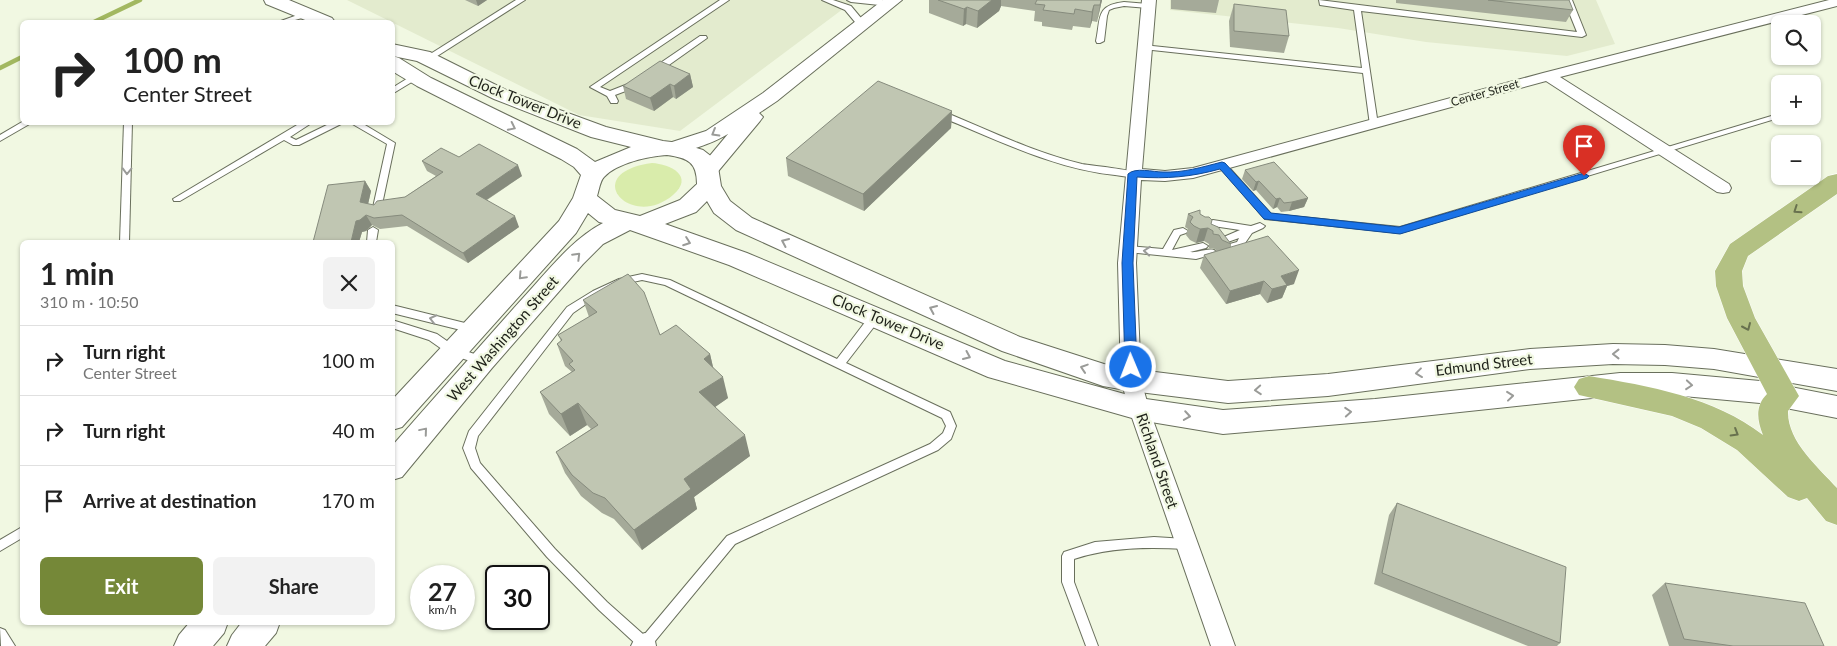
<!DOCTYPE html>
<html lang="en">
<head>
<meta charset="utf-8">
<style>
	:root { --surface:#fff; --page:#f2f2f2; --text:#222; --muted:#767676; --line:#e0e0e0; --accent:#758838 }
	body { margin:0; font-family:Lato,sans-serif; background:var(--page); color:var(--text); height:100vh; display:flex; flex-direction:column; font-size:19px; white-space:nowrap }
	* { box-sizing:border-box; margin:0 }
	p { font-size:16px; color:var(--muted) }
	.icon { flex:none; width:28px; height:28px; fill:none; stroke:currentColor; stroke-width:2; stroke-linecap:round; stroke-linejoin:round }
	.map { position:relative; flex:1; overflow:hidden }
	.sheet { position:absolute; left:20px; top:240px; width:375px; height:385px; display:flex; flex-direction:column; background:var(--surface); border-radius:8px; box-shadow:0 1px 4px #0004 }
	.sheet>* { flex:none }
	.top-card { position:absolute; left:20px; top:20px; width:375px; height:105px; border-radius:8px; box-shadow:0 1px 4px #0004; background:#fff; color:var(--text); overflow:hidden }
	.controls { position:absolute; left:1771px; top:15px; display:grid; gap:10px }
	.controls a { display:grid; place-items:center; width:50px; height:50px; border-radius:8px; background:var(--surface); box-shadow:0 1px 4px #0004; font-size:25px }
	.speed { position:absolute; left:410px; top:565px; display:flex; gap:10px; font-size:25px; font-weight:700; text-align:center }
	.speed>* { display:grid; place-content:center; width:65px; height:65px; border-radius:50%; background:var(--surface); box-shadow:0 1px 4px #0004; line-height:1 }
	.speed small { font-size:12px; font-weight:400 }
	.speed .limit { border:2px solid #111; border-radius:8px; background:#fff; color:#111 }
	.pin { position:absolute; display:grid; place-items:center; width:42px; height:42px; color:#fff; margin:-51px -21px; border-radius:50% 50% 50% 0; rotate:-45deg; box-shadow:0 0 5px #0007 }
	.pin .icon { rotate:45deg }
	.me { position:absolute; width:55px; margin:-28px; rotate:359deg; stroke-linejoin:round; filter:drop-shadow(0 0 4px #0008) }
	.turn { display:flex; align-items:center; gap:18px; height:105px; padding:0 20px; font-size:22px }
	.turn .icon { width:65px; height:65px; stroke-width:2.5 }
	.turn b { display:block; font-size:35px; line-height:42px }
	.round { display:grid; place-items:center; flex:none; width:52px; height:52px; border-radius:8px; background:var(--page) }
	.overview { display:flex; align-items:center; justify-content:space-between; height:85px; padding:0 20px }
	h1 { font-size:30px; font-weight:700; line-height:38px }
	.primary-button { display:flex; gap:10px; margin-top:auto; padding:10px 20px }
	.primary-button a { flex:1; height:58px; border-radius:8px; background:var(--accent); color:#fff; font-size:20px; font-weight:700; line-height:58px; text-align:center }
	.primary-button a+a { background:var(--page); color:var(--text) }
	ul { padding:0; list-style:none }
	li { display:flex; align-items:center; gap:15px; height:70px; padding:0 20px; border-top:1px solid var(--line) }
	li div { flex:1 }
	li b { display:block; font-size:19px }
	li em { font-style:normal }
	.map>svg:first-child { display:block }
</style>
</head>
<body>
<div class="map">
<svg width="1837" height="646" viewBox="0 0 1837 646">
	<rect width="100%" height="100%" fill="#f1f8e2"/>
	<g fill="#e3ebce">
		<path d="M347 0H855L680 131 579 115Z"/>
		<path d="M1170 0H1596L1615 44 1567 56 1426 42 1338 28 1170 10Z"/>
	</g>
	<path fill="#d9ecab" d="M652 163C670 164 695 176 673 195 631 231 578 173 652 163Z"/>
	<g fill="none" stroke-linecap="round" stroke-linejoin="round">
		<g stroke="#a2b860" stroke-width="4.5">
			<path d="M94 22 140 0"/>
			<path d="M0 68 22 57"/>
		</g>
		<defs>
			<g id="service">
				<path d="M516 0H525L431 60H425L424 58Z"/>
				<path d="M720 0H729L600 87 610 91 633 82H639V86L615 95 618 101 617 103H611L607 96 590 87Z"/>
				<path d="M822 0H833L851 6 861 18 870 23 866 25 855 22 845 10Z"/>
				<path d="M847 0H882L893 4 889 6 851 2Z"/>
				<path d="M1319 0 1577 32 1564 0H1572L1586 35 1582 37 1361 11 1378 125 1374 128 1370 125 1363 73 1143 49 1139 47 1143 45 1362 68 1354 10 1320 5Z"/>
				<path d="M1124 2 1148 4 1152 6 1148 8 1124 6 1114 8 1109 10 1107 16 1104 41 1100 43H1097L1096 41C1101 19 1095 5 1124 2Z"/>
				<path d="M306 12H309V16L288 22H278Z"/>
				<path d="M700 36H706L707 38 659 72H653V68Z"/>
				<path d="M413 75H416L420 77 392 94V88Z"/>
				<path d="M936 111H942C988 130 1033 152 1082 164 1093 166 1132 169 1137 174 1132 179 1123 176 1115 175 1053 169 994 138 936 115Z"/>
				<path d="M1778 114H1780V116H1785L1400 233 1265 219 1218 165 1219 163H1225L1271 214 1400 227Z"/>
				<path d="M22 122H33L0 141V135Z"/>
				<path d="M124 122H132L129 242H120Z"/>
				<path d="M302 122H313L290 137 296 140 333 122H345L299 145H293L284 140 180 201H174L173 199Z"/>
				<path d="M349 122H360L395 143 380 214H374L372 212 387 144Z"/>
				<path d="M1213 220 1251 226 1260 223 1265 226 1263 228 1252 233 1243 246 1229 250 1226 249 1224 247 1226 245 1237 242 1239 238 1222 244 1217 241 1219 239 1240 230 1213 226 1202 229 1197 226 1199 224Z"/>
				<path d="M373 227 378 230 376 242H367L368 230Z"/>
				<path d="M1183 228 1188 231 1186 233 1180 235 1172 250 1203 243 1208 246 1206 248 1190 252C1198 253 1207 248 1214 250L1216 252 1214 254 1196 259 1128 252 1123 249 1128 246 1163 249 1174 230Z"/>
				<path d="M642 274 670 280 837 359 872 313H880L881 316 880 319 846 363 950 412 956 426 951 439 938 450 735 544 651 646H638L599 610 547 557 471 468 463 448 469 431 567 307 593 291 619 279ZM642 280 665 285 942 418 946 426 943 433 930 444 727 536 644 635 607 602 555 549 480 463 475 448 478 436 573 313 599 295 624 284Z"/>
				<path d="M392 305 473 325 478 329 473 333 392 313Z"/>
				<path d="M392 320 437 334 457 348 486 358 487 361 486 364 482 365 449 354 429 340 392 328Z"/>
				<path d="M22 527V538L0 551V540Z"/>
				<path d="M1154 537 1186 539 1190 540 1192 544 1190 548 1186 549C1148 547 1110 547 1074 559V582L1098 646H1086L1062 582V556L1064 552 1095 542Z"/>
				<path d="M0 628 5 630 15 646H1Z"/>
			</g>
			<g id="minor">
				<path d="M1142 0H1156L1142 169 1165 171 1193 168 1543 73 1829 0H1837V6L1560 77 1729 184 1731 188 1729 192 1723 193 1717 192 1546 81 1193 178 1165 181 1141 180 1136 263 1141 380 1149 409 1235 646H1211L1129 409 1121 380 1118 263Z"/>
				<path d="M645 633 654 636 656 646H631L636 636Z"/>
			</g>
			<path id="tertiary" d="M883 0H902L777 101 759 113 763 117 760 121 715 175 708 177 701 175 698 170 728 134C715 142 683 155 669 151L666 147 669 143 706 131 763 93Z"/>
			<g id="secondary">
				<path d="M264 0H289L332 18 335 22H310L266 4Z"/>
				<path d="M392 44 430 52 508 91 606 127 663 141 680 143 703 150 712 157 718 167 721 186 730 201 752 218 1020 337 1104 364 1131 369 1228 381 1328 374 1530 349 1613 344 1665 345 1714 349 1837 369V391L1714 369 1665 365 1613 364 1530 369 1328 396 1228 403 1131 391 1103 386 1002 351 736 230 714 213 707 201 696 212 665 224 747 253 1005 361 1139 398 1223 410 1375 399 1620 373H1672L1760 381 1837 396V418L1760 403 1672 395H1620L1375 421 1223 434 1139 420 988 377 729 265 630 230 603 244 583 264 492 368 402 477 392 480V446C436 396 479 347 523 298 548 271 571 240 603 223L599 222 588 213 576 233 402 427 392 430V400L559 221 573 198 581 175 574 167 561 159 417 86 392 71ZM393 56 417 61 494 99 591 137 631 147 595 162 577 149 431 78 399 58ZM667 155C688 158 697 162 697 184L680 200 640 216 615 210 597 196C599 190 600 181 604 177 617 163 649 156 667 155Z"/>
				<path d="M190 622H228L224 633 213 646H174L179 635Z"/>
				<path d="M242 622H280L276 633 265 646H227L232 635Z"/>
			</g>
			<path id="primary" d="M1837 174V194L1748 256 1742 271 1743 286 1755 318 1799 396 1788 411C1787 441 1818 467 1837 488V525L1826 521 1807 498 1799 501 1788 497 1737 450 1701 428 1672 416 1579 395 1574 387 1579 379 1589 376C1649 386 1714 397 1763 435 1757 420 1755 406 1767 394L1727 318 1716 286 1715 271 1730 244 1828 176Z"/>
		</defs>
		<use href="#service" stroke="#696f5c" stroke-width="2"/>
		<use href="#minor" stroke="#696f5c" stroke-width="2"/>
		<use href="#tertiary" stroke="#696f5c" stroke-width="2"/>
		<use href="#secondary" stroke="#696f5c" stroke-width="2"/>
		<use href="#primary" stroke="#fff" stroke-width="1"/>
		<use href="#service" fill="#fff" fill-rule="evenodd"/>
		<use href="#minor" fill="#fff" fill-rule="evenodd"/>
		<use href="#tertiary" fill="#fff" fill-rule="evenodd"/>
		<use href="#secondary" fill="#fff" fill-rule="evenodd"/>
		<use href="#primary" fill="#b3c183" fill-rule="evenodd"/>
	</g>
	<g fill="#a5aa99">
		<path d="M465 0H487L478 6Z"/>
		<path d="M929 0H1102L1097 22 1092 21 1090 28 1073 26 1072 30 1042 26V22L1034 21 1035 11 1001 6 999 11 977 28 966 24 963 26 929 13Z"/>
		<path d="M1171 0H1219L1216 13 1171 9Z"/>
		<path d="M1396 0H1569L1573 10 1566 22 1396 3Z"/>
		<path d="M1234 4 1289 36 1284 53 1230 47 1229 21Z"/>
		<path d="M690 74 693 87 676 99 673 97 654 111 626 99 623 86Z"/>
		<path d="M952 111 951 128 864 211 788 176 786 158Z"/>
		<path d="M459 157 522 176 487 200 519 227 468 263 407 226 380 229 372 225 366 231 362 232 359 242H313L365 181 371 191 368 204 374 205 405 197 436 176 427 171 422 161Z"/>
		<path d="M1245 170 1308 198 1304 207 1289 211 1281 212 1277 207 1273 209 1256 190 1253 191 1242 179Z"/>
		<path d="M1188 214H1200L1231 244V247L1294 284 1287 286 1282 298 1267 303 1260 294 1226 304 1200 268 1204 255 1216 251 1215 249 1209 248V244L1204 241 1196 243 1190 240 1186 235 1188 229 1185 227Z"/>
		<path d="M583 300 660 335 710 354 713 367 728 398 715 407 750 456 694 497 697 509 642 550 614 519 602 513 581 496 565 473 556 452 591 429 587 425 570 436 549 414 540 392 572 372 565 366 557 344 561 341 558 335 589 317Z"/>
		<path d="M1397 503 1560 643 1557 646H1528L1374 584 1389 515Z"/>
		<path d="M1665 583 1824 646H1669L1652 595Z"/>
	</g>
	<g fill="#868b7d">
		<path d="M476 0H487L478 6Z"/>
		<path d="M992 0H1001V6L999 11 977 28 978 11Z"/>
		<path d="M1101 0H1102L1097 22 1100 5Z"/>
		<path d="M1094 5 1092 21 1090 28 1092 12Z"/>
		<path d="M967 7 966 24 963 26 964 9Z"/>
		<path d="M690 74 693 87 676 99 674 86Z"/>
		<path d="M670 84 673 97 654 111 650 98Z"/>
		<path d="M952 111 951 128 864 211 863 194Z"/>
		<path d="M518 165 522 176 480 204 476 194Z"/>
		<path d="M365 181 371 191 366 213 360 202Z"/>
		<path d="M1259 181 1256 190 1253 191 1256 182Z"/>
		<path d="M1280 198 1277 207 1273 209 1276 199Z"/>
		<path d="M1308 198 1304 207 1289 211 1292 202Z"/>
		<path d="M366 215 372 225 366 231 362 232 359 242H351L356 221Z"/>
		<path d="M515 216 519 227 468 263 463 253Z"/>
		<path d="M1208 228 1204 241 1196 243 1200 229Z"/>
		<path d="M1299 270 1294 284 1287 286 1282 298 1267 303 1272 289 1281 276Z"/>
		<path d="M1264 281 1260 294 1226 304 1230 291Z"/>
		<path d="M710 354 715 376 704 359Z"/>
		<path d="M723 377 728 398 705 414 699 392Z"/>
		<path d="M578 403 587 425 570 436 561 414Z"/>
		<path d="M745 435 750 456 694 497 697 509 642 550 634 530 684 479Z"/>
	</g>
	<g fill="#c0c6b2" stroke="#868b7d">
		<path d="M938 0H992L978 11 967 7 964 9Z"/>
		<path d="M1037 0H1101L1100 5H1094L1092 12 1075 9 1074 14 1043 10 1045 5 1035 4Z"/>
		<path d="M1488 0H1569L1573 10Z"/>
		<path d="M1234 4 1286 10 1289 36 1234 31Z"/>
		<path d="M660 61 690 74 674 86 670 84 650 98 623 86Z"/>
		<path d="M878 81 952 111 863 194 786 158Z"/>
		<path d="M479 144 518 165 476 194 515 216 463 253 402 215 374 218 366 215 360 220 356 221 351 242H313L328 185 365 181 360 202 374 205 377 201 405 197 443 172 422 161 441 148 459 157Z"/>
		<path d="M1274 162 1308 198 1292 202 1284 203 1280 198 1276 199 1259 181 1256 182 1245 170Z"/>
		<path d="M1200 210V214L1205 217H1209L1212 220 1211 224 1218 227 1231 244 1222 240 1219 235 1213 234V231L1208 228 1200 229 1194 226 1190 222 1193 217 1188 214Z"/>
		<path d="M1268 236 1299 270 1281 276 1287 285 1272 289 1264 281 1230 291 1204 255Z"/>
		<path d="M628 274 644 292 660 335 676 325 710 354 704 359 723 377 699 392 745 435 684 479 691 489 634 530 605 498 593 493 572 475 556 452 598 425 578 403 561 414 540 392 575 370 569 364 573 361 557 344 562 340 558 335 597 312 583 300Z"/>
		<path d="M1397 503 1566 567 1560 643 1382 573Z"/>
		<path d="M1665 583 1805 603 1824 646H1733L1684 639Z"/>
	</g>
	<defs><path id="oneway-chevron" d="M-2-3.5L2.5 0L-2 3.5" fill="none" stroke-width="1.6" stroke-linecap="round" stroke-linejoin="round" transform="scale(1.25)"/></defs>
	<g stroke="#9a9b98">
		<use href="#oneway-chevron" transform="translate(512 127) rotate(26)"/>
		<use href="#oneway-chevron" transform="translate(715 133) rotate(150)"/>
		<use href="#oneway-chevron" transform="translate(127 171) rotate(91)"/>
		<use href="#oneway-chevron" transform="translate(687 242) rotate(20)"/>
		<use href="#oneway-chevron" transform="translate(785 242) rotate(-156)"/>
		<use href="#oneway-chevron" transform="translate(1147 251) rotate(-175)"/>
		<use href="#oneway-chevron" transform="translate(577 256) rotate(-45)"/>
		<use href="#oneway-chevron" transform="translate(522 276) rotate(133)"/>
		<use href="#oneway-chevron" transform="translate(933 309) rotate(-156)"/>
		<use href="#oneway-chevron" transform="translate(433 319) rotate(-166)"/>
		<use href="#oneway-chevron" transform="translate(1616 354) rotate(180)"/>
		<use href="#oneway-chevron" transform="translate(967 356) rotate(24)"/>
		<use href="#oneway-chevron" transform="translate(1084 368) rotate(-162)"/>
		<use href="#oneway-chevron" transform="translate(1419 373) rotate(173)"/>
		<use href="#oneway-chevron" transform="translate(1689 385) rotate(5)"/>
		<use href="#oneway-chevron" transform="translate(1258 390) rotate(176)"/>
		<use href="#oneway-chevron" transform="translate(1510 396) rotate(-6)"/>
		<use href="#oneway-chevron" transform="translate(1348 412) rotate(-4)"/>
		<use href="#oneway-chevron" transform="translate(1187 416) rotate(9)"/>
		<use href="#oneway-chevron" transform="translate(424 431) rotate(-50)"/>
	</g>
	<g stroke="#68714e">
		<use href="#oneway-chevron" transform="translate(1797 210) rotate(146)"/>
		<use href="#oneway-chevron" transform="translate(1747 327) rotate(66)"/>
		<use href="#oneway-chevron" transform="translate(1735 433) rotate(31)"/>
	</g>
	<path fill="#1a73e8" stroke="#114b97" d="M1222 162 1225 163 1271 213 1399 227 1584 173 1589 176 1587 178 1400 234 1264 219 1220 169C1191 177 1167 179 1137 177L1133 263 1137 367 1135 370H1126L1125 367 1122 263 1128 174C1135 167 1153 172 1163 172 1183 173 1202 167 1222 162Z"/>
	<g text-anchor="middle" stroke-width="4.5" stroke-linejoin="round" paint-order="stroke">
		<g font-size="12" fill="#1e2119" stroke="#f1f8e2">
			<text transform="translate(1485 93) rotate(-16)" y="4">Center Street</text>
		</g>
		<g font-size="15" fill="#1e2119" stroke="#f1f8e2">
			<text transform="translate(525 102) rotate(22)" y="5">Clock Tower Drive</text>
			<text transform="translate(888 322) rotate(23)" y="5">Clock Tower Drive</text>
			<text transform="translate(503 339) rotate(-49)" y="5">West Washington Street</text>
			<text transform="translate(1484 365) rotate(-7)" y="5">Edmund Street</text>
			<text transform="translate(1157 461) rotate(71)" y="5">Richland Street</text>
		</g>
	</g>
</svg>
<div class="controls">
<a><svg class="icon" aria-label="search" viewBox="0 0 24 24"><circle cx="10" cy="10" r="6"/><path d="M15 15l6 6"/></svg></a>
<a>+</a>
<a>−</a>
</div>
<div class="speed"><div>27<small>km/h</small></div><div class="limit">30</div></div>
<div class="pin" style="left:1584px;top:176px;background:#d93025"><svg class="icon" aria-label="arrive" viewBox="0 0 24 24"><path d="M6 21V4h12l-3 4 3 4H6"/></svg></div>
<svg class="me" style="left:1131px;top:367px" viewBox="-20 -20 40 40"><circle r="17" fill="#1a73e8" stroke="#fff" stroke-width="3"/><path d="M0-11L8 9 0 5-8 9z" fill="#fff"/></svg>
<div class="top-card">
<div class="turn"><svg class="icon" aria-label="right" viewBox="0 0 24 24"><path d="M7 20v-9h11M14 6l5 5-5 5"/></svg><div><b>100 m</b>Center Street</div></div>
</div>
<section class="sheet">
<div class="overview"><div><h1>1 min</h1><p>310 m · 10:50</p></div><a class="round"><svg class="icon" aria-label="close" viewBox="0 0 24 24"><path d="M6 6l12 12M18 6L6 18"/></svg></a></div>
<ul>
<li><svg class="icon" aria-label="right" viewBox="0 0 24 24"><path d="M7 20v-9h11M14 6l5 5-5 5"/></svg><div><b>Turn right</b><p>Center Street</p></div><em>100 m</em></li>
<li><svg class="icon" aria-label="right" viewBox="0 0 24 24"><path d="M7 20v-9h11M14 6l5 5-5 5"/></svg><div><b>Turn right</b></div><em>40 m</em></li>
<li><svg class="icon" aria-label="arrive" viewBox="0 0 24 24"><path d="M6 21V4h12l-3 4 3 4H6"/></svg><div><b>Arrive at destination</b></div><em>170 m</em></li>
</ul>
<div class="primary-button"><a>Exit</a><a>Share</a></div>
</section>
</div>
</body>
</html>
